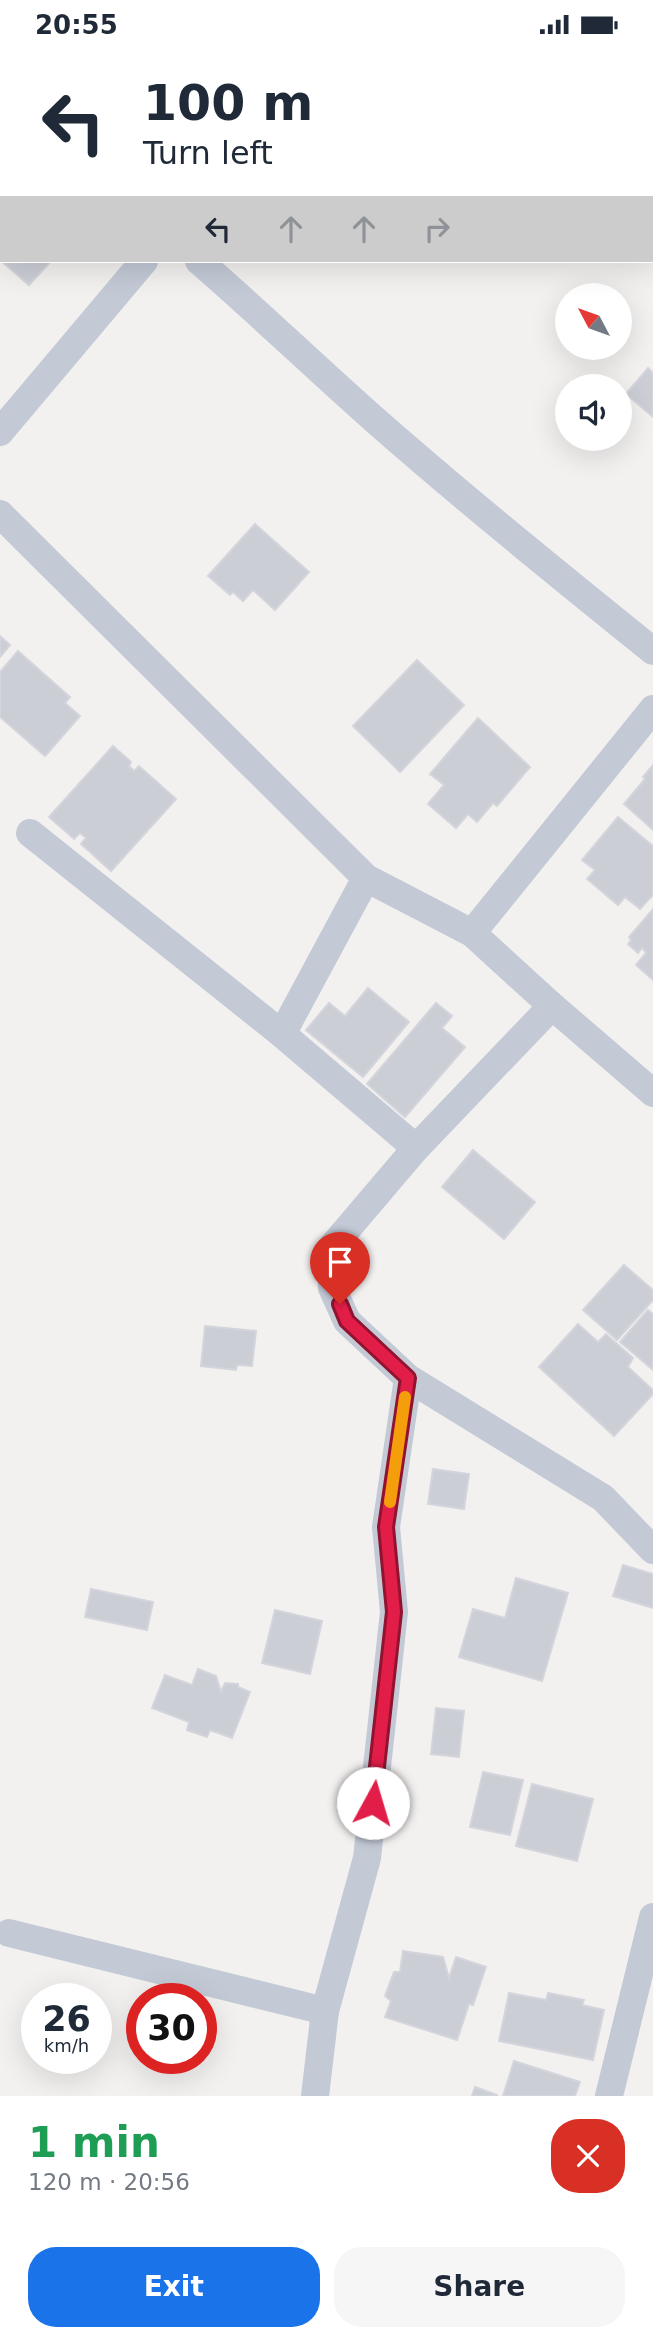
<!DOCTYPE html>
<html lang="en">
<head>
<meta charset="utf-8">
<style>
	:root { --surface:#fff; --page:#f6f6f7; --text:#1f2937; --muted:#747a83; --accent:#1a73e8 }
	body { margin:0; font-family:"DejaVu Sans",sans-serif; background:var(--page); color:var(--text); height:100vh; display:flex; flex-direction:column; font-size:26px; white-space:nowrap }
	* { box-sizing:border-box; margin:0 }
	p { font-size:23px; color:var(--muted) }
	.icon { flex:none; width:38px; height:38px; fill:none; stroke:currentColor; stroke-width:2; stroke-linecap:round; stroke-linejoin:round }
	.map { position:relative; height:2047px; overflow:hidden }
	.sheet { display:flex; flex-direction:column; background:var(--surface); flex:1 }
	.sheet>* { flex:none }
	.hud { position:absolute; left:0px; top:0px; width:654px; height:214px; box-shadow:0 7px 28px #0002; background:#fff; color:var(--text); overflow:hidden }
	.needle { width:46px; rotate:311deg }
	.fabs { position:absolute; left:555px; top:234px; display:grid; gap:14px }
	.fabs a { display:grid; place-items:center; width:77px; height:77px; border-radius:50%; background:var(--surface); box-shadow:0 7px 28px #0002; font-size:35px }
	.speed { position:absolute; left:21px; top:1934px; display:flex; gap:14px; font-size:35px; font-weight:700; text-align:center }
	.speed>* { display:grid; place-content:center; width:91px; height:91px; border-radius:50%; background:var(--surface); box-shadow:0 7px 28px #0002; line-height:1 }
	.speed small { font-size:18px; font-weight:400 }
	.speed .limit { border:10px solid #d22; background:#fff; color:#111 }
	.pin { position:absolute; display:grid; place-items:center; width:60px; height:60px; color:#fff; margin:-72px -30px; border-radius:50% 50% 50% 0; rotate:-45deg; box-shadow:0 0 7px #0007 }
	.pin .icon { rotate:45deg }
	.me { position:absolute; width:77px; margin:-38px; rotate:6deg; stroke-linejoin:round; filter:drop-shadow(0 0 5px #0008) }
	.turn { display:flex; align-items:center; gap:24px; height:147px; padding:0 28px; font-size:32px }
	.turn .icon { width:91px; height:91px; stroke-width:2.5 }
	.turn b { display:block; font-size:49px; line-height:60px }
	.lanes { display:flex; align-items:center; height:66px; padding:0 28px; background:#0003; justify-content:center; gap:35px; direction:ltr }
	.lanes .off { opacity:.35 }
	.round { display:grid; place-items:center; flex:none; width:74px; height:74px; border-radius:28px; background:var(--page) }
	.head { display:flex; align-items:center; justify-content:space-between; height:119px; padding:0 28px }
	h1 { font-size:42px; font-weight:600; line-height:52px; color:#1e9e55 }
	.action { display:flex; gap:14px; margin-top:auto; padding:14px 28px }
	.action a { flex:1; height:80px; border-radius:28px; background:var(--accent); color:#fff; font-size:28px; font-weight:600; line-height:80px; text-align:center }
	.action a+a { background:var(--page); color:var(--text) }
	.status { display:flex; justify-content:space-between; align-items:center; height:49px; padding:0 35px; background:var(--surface); direction:ltr }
	.status svg { height:19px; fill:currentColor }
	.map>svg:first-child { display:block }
</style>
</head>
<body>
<div class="status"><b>20:55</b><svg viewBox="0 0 49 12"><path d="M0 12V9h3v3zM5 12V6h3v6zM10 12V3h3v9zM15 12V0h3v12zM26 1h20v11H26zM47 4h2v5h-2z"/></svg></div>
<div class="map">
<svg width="653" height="2047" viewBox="0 0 653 2047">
	<rect width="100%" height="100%" fill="#f3f1f0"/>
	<g fill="#ccced6" stroke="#d4d5dc" stroke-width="2">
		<path d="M2 154V212H51L29 236 0 211Z"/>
		<path d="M648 319 653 324V368L626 345Z"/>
		<path d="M255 475 309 523 275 561 253 541 243 552 233 543 230 546 208 527Z"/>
		<path d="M0 587 10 596 0 608Z"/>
		<path d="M18 602 70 648 65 654 80 667 45 707 0 668V623Z"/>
		<path d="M417 611 464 656 400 723 353 677Z"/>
		<path d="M478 669 530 718 497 757 493 754 477 773 468 765 456 779 428 755 444 736 430 725Z"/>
		<path d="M113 697 131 713 129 717 134 722 139 717 176 750 111 822 81 795 86 789 80 784 74 790 49 768Z"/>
		<path d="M653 716V781L624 755 645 730 643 728Z"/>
		<path d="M618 768 653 797V846L640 860 625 848 618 856 587 830 595 821 582 811Z"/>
		<path d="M653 860V931L636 916 646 904 642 899 638 904 628 895 631 891 629 888Z"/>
		<path d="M368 939 409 973 363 1028 306 981 329 954 345 967Z"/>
		<path d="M436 954 452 967 442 979 465 998 405 1068 367 1035Z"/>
		<path d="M473 1101 535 1153 504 1190 442 1138Z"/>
		<path d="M624 1216 653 1241V1251L617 1291 583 1261Z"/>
		<path d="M648 1261 653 1265V1321L620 1293Z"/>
		<path d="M578 1275 598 1293 606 1285 633 1309 628 1318 653 1341V1345L614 1387 539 1318Z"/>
		<path d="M205 1277 256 1282 252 1317 237 1316 236 1321 201 1317Z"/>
		<path d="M433 1420 469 1425 464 1460 428 1455Z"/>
		<path d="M623 1516 653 1525V1559L613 1547Z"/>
		<path d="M516 1529 568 1544 542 1632 459 1608 473 1560 505 1569Z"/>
		<path d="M91 1540 153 1553 147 1581 85 1568Z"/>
		<path d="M275 1561 322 1572 310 1625 262 1614Z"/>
		<path d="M198 1620 216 1627 221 1643 225 1634 238 1635V1638L250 1643 232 1689 210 1681 207 1688 187 1681 189 1673 152 1659 165 1626 192 1636Z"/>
		<path d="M436 1659 464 1662 459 1708 431 1705Z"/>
		<path d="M483 1723 523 1731 510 1786 470 1778Z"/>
		<path d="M532 1735 593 1750 577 1812 516 1797Z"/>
		<path d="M403 1902 443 1908 449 1929 456 1908 486 1918 473 1956 469 1955 457 1991 385 1968 391 1952 385 1947 394 1923H400Z"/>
		<path d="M509 1944 546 1951 548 1944 584 1951 582 1956 604 1961 593 2011 499 1992Z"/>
		<path d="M514 2012 580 2033 575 2047H503Z"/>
		<path d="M475 2038 497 2046V2047H472Z"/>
	</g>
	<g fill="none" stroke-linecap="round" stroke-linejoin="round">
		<g stroke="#c3cad6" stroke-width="28">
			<path d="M0 0 2 2"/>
			<path d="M325 2 327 0"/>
			<path d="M199 212C259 264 316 319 376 372 466 451 559 526 653 602"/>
			<path d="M0 383 144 212"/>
			<path d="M0 465 366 829 472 884 552 957 653 1044"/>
			<path d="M30 784 282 985 416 1099"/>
			<path d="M472 884 653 660"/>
			<path d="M552 957 416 1099 331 1199 332 1239 347 1272 408 1329 603 1449 653 1501"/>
			<path d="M282 985 366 829"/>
			<path d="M9 1884 325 1962"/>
			<path d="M315 2047 325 1962 367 1809 394 1563 386 1478 408 1329"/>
			<path d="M609 2047 653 1868"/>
		</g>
	</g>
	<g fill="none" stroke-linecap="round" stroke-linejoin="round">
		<defs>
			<path id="route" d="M340 1255 347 1272 408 1329 386 1478 394 1563 373 1754"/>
		</defs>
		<use href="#route" stroke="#92132f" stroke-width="18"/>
		<use href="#route" stroke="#e11d48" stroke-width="12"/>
		<path stroke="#f59e0b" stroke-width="12" d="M390 1453 405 1348"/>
	</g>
</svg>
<div class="fabs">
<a><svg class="needle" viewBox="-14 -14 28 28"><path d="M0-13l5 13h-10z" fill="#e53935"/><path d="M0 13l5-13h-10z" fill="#747a83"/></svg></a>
<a><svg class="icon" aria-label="sound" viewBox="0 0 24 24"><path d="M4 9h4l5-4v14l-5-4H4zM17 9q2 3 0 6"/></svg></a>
</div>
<div class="speed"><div>26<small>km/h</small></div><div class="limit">30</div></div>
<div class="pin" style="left:340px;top:1255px;background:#d93025"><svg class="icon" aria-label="arrive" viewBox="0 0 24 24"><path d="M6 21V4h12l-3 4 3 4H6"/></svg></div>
<svg class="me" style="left:373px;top:1754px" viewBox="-20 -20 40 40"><circle r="19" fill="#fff"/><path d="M0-13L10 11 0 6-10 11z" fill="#e11d48"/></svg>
<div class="hud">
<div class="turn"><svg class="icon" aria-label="left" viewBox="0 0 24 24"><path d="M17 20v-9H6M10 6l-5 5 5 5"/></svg><div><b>100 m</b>Turn left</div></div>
<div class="lanes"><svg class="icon" aria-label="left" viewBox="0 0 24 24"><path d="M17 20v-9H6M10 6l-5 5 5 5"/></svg><svg class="icon off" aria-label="ahead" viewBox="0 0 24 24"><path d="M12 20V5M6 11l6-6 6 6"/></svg><svg class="icon off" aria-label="ahead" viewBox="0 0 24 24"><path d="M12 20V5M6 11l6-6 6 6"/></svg><svg class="icon off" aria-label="right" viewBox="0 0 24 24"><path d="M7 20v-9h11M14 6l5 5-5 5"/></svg></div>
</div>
</div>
<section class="sheet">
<div class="head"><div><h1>1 min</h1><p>120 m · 20:56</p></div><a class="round" style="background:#d93025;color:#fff"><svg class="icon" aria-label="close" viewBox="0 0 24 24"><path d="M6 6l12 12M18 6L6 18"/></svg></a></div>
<div class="action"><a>Exit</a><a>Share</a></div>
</section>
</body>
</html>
